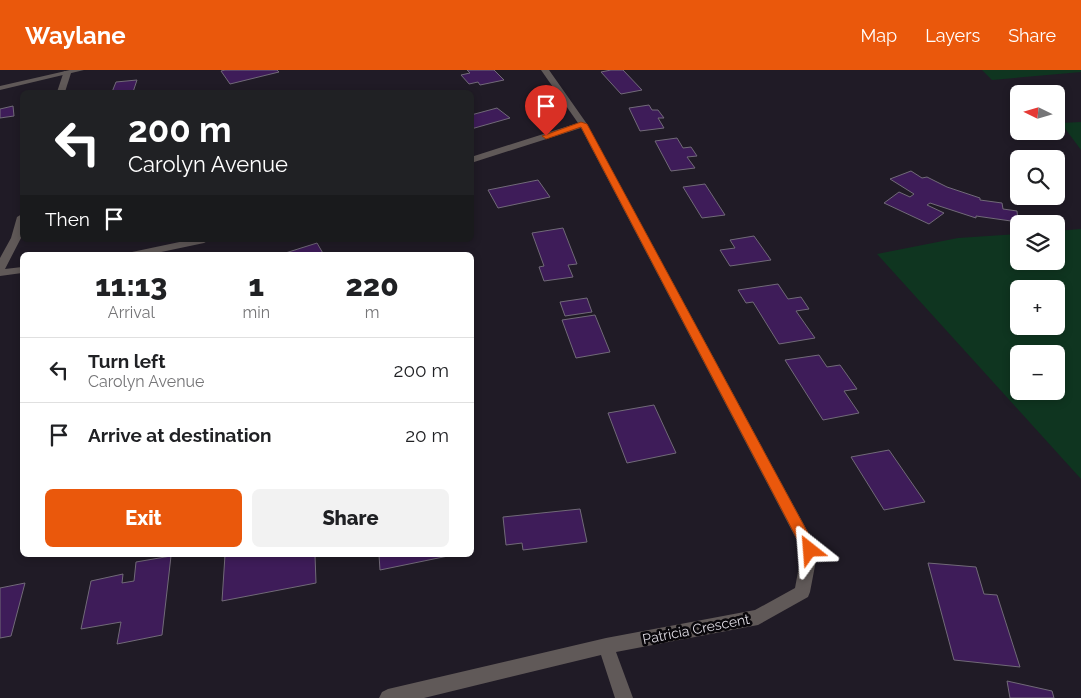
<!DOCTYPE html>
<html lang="en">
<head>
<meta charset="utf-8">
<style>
	:root { --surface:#fff; --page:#f2f2f2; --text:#202124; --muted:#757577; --line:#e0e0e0; --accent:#ea580c }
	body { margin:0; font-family:Raleway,sans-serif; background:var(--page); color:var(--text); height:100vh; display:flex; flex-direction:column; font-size:19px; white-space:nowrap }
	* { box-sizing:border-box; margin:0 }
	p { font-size:16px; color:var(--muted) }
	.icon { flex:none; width:28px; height:28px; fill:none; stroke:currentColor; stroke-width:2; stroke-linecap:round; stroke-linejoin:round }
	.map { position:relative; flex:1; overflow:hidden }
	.sheet { position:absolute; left:20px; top:182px; width:454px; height:305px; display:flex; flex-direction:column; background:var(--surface); border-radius:8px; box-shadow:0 2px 8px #0003 }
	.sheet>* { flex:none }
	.banner { position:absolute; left:20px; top:20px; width:454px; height:152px; border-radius:8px; box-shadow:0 2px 8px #0003; background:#202124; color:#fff; overflow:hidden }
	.needle { width:32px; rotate:275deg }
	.controls { position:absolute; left:1010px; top:15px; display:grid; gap:10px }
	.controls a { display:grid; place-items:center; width:55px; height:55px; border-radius:8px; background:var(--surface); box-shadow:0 2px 8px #0003; font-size:25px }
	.pin { position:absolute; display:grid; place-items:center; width:42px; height:42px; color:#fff; margin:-51px -21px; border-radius:50% 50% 50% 0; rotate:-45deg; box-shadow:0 0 5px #0007 }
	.pin .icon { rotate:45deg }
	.me { position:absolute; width:55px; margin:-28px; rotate:332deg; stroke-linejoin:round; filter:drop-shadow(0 0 4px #0008) }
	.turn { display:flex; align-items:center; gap:18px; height:105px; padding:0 25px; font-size:22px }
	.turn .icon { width:65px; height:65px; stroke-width:2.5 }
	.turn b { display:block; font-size:35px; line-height:42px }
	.then { display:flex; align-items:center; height:48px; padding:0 25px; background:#0003; gap:10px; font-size:19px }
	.eta { display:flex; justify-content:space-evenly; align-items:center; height:85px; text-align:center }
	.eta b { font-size:30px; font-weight:800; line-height:35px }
	.action { display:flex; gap:10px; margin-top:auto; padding:10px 25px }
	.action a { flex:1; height:58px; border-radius:8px; background:var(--accent); color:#fff; font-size:20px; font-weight:800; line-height:58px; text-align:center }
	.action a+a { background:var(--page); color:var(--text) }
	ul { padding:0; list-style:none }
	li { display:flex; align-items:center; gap:15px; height:65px; padding:0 25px; border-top:1px solid var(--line) }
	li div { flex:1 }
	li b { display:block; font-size:19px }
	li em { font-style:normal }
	header { display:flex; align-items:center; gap:30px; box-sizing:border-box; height:70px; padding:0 25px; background:var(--accent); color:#fff }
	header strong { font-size:24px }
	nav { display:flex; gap:28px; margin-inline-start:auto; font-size:18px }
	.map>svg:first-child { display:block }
</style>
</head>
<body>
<header>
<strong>Waylane</strong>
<nav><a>Map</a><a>Layers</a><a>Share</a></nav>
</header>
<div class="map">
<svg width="1081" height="628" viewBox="0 0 1081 628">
	<rect width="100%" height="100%" fill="#201b26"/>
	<g fill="#0f3520" fill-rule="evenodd">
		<path d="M982 0H1081V2L992 10Z"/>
		<path d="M1081 52V80L1061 53Z"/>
		<path d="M1081 159V409L877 184 958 168 1019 164V191H1056V161ZM1019 219H1056V256H1019ZM1019 284H1056V321H1019Z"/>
	</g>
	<g fill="#3e1c59" stroke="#716a78">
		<path d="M225 0H277L279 2 230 14 221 1Z"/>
		<path d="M467 0H494L504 10 480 15 478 12 469 14 461 5 470 3Z"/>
		<path d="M611 0H623L642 20 621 24 601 2Z"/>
		<path d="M137 10 133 22H112L116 12Z"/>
		<path d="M649 35 652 40H658L664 48H658L664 58 640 61 629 38Z"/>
		<path d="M13 36 14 46 0 48V39Z"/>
		<path d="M497 38 510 48 471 59V45Z"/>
		<path d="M677 68 683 78 691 77 697 86 687 87 695 98 671 101 655 71Z"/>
		<path d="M911 101 922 108 927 107 947 117 980 128V130L1002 133 1003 139 1017 141 1018 152 976 146V148L930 133 927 135 944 143 929 154 884 133 899 122 910 127 914 124 890 109Z"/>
		<path d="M538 110 550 127 498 138 488 120Z"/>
		<path d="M705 114 725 145 702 148 683 117Z"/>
		<path d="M563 158 577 194 568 195 573 207 544 211 539 197 544 196 532 163Z"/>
		<path d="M754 166 771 190 730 196 720 180 735 178 730 170Z"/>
		<path d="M317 173 324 185H279Z"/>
		<path d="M778 214 788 229 801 227 809 239 796 241 815 268 779 274 753 232 746 233 738 220Z"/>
		<path d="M587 228 592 242 565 246 560 232Z"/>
		<path d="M595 245 610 282 576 288 562 250Z"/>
		<path d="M819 285 827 297 840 295 857 319 844 321 859 343 823 350 785 290Z"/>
		<path d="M654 335 676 383 627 393 608 343Z"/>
		<path d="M889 380 925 432 884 440 851 387Z"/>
		<path d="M580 439 587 472 523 480 522 473 506 475 503 447Z"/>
		<path d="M225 485H315L316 513 222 531Z"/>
		<path d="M379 485H453L380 500Z"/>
		<path d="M171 486 162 565 117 574 121 552 81 559 91 511 123 504 122 513 134 511 136 492Z"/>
		<path d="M928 493 976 497 984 524 997 525 1020 597 954 590Z"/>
		<path d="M25 513 11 566 0 568V518Z"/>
		<path d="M1007 611 1052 621 1054 628H1010Z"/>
	</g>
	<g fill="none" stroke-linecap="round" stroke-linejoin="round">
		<g fill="#605958" fill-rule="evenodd">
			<path d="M541 0H549L587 54 815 475 818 480 810 522 808 527 758 555 616 582 633 628H615L601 585 424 628H379L382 622 388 619 606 568 755 540 795 518 802 480 581 58 471 93V87L578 53Z"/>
			<path d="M64 1 71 3 65 22H57Z"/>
			<path d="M22 144 21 168 5 199 22 197V203L0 206V188L11 168 17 147Z"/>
			<path d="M189 170H209L204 173 147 185H127L132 182Z"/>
		</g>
		<path fill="#605958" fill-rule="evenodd" d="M70 0H84L0 20V16Z"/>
	</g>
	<path fill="#ea580c" stroke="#983908" d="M581 52 587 54 815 476 817 480 815 484 810 486 805 484 581 57 546 69 542 66Z"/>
	<g text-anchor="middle" stroke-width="5" stroke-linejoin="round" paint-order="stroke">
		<g font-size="14" fill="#dedbe3" stroke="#09070b">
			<text transform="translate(696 559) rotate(-11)" y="5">Patricia Crescent</text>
		</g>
	</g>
</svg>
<div class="controls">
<a><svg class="needle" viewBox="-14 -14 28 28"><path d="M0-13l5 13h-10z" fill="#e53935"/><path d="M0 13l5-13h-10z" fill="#757577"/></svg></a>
<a><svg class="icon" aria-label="search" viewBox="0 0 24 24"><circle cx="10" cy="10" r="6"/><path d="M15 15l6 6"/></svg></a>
<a><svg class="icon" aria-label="layers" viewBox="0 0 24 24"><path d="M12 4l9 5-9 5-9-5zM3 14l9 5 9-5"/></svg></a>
<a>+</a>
<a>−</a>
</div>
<div class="pin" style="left:546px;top:66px;background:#d93025"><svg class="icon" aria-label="arrive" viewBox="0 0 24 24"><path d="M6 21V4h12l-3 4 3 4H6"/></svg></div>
<svg class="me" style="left:810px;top:480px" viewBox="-20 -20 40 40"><path d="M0-17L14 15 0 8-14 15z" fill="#ea580c" stroke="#fff" stroke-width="4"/></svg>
<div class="banner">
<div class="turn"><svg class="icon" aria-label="left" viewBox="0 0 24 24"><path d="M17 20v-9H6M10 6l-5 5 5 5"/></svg><div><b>200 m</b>Carolyn Avenue</div></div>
<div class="then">Then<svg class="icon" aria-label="arrive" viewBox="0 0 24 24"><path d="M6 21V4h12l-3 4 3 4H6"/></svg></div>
</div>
<section class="sheet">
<div class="eta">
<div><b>11:13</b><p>Arrival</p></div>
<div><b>1</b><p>min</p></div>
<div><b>220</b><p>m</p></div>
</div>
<ul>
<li><svg class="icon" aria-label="left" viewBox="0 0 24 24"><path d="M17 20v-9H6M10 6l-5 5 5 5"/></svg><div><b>Turn left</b><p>Carolyn Avenue</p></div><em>200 m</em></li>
<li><svg class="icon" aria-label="arrive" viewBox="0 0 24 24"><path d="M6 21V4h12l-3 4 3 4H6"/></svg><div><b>Arrive at destination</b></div><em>20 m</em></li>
</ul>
<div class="action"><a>Exit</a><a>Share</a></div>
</section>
</div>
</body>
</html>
